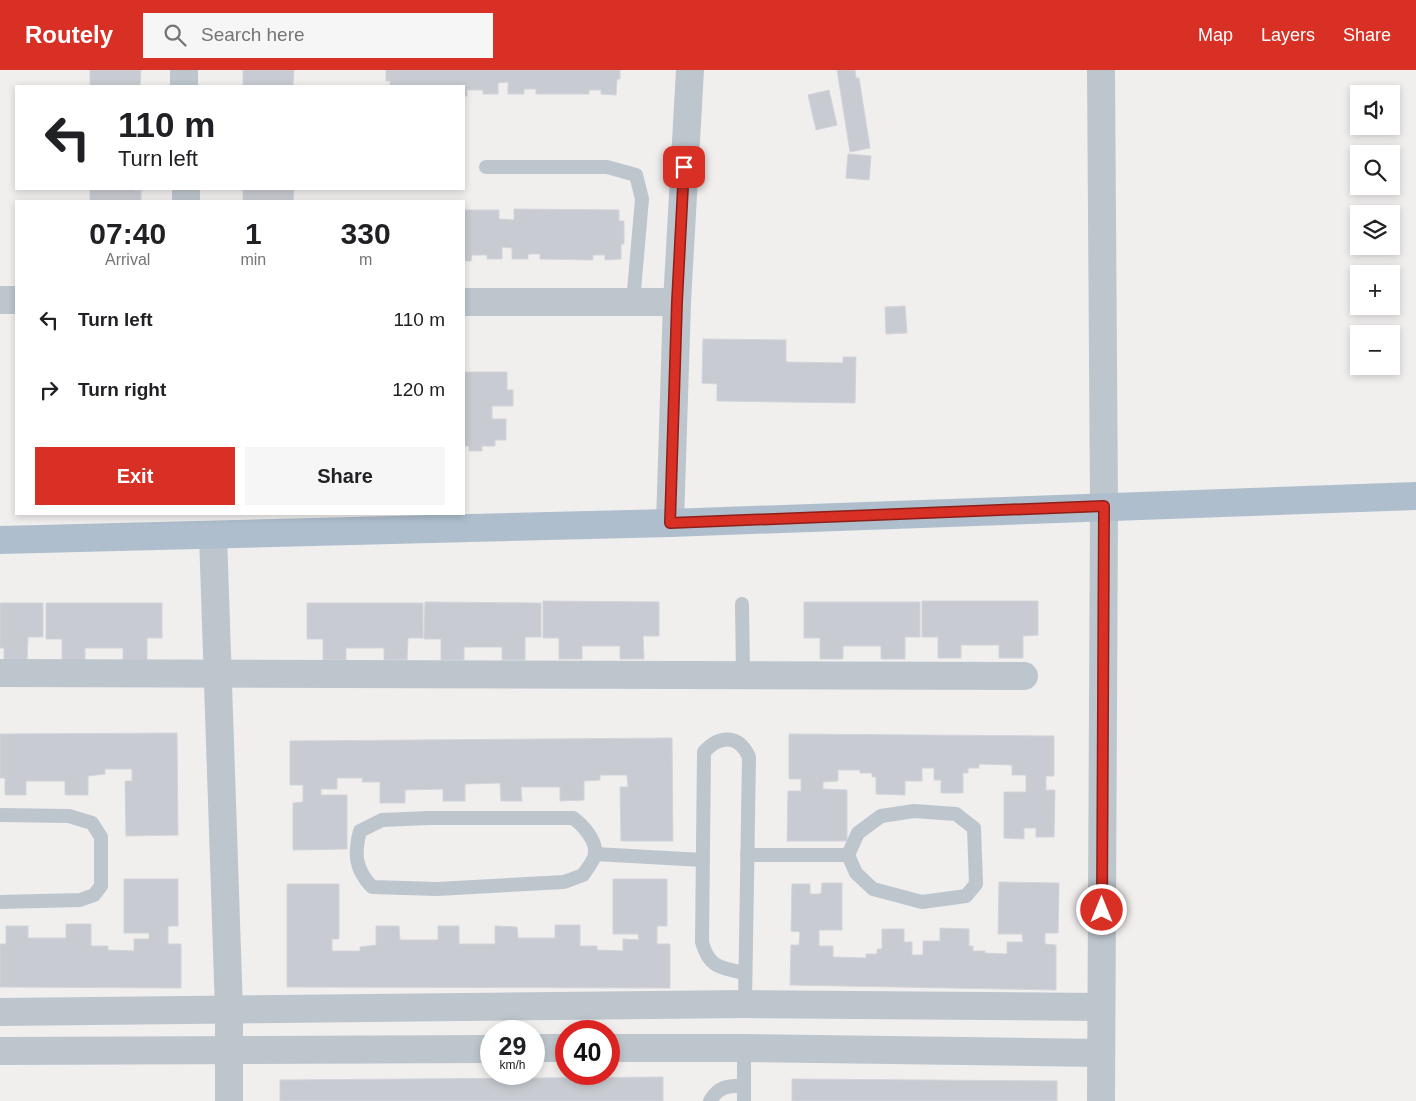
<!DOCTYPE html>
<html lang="en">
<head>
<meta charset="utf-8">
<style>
	:root { --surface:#fff; --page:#f6f6f6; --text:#202124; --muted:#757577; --accent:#d93025 }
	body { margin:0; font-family:Helvetica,sans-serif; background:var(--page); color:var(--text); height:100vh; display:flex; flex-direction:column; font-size:19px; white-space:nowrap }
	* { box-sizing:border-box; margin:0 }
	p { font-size:16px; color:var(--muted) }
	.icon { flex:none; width:28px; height:28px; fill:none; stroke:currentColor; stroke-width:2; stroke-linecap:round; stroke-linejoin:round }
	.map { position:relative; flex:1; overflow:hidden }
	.side { position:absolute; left:15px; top:130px; width:450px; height:315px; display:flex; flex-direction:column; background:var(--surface); border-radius:0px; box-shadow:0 2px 8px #0003 }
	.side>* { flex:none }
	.guide { position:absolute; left:15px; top:15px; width:450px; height:105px; border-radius:0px; box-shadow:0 2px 8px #0003; background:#fff; color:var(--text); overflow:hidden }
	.buttons { position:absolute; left:1350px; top:15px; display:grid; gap:10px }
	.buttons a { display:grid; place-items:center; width:50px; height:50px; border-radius:0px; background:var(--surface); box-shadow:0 2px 8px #0003; font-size:25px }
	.speed { position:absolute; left:480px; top:950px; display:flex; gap:10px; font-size:25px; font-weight:700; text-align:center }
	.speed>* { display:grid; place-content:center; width:65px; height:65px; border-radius:50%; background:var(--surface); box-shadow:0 2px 8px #0003; line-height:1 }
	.speed small { font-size:12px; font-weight:400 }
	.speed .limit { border:8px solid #d22; background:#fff; color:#111 }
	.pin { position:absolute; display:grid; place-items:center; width:42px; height:42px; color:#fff; margin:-21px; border-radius:10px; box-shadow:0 2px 8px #0006 }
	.me { position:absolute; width:55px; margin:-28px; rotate:0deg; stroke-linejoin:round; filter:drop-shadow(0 0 4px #0008) }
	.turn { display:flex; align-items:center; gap:18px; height:105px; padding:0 20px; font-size:22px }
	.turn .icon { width:65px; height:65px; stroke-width:2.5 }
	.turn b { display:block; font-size:35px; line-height:42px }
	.eta { display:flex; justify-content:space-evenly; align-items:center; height:85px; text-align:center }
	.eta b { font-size:30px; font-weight:600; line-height:35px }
	.cta { display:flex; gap:10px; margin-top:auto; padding:10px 20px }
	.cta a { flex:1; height:58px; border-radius:0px; background:var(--accent); color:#fff; font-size:20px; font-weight:600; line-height:58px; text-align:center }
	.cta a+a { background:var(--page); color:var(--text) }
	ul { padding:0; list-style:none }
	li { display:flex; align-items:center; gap:15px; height:70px; padding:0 20px }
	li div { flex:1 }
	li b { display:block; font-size:19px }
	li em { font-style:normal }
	header { display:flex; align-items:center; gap:30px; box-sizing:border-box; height:70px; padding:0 25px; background:var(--accent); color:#fff }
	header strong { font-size:24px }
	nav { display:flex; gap:28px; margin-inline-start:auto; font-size:18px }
	.search { width:350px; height:45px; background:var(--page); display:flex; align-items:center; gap:12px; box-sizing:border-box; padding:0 18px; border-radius:0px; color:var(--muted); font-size:19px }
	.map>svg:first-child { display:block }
</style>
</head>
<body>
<header>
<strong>Routely</strong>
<div class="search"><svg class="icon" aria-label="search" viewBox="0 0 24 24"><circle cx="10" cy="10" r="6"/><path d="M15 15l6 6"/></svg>Search here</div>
<nav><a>Map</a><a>Layers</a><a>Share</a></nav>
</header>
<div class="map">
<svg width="1416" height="1031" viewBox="0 0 1416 1031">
	<rect width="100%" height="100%" fill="#f1eeee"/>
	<g fill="#c8cbd1" stroke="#d2d4da">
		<path d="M90 0H141L140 16H90Z"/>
		<path d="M243 0H294L293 16H243Z"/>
		<path d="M386 0H620V9H617L616 25 601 24V20H589V24H536V19H524V24H508V12L498 13V24H483V20H467V26H464V16H390V11H386Z"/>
		<path d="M837 0H855L856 8H859L870 78 850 82Z"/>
		<path d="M829 20 837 55 816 60 808 25Z"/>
		<path d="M848 84 871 86 869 110 846 108Z"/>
		<path d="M90 119H135V121L141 120V131H90Z"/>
		<path d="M243 119H294L293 131H243Z"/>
		<path d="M514 139 619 140V151H624V174H621V189L605 190V185H593V190L540 189V184H528V189H512V178L502 177V189H487V185H472L471 191H464V140H499V149L514 150Z"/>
		<path d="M905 236 907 263 886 264 885 237Z"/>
		<path d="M703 269 786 270V292L843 293V287H856L855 333 717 331V314L702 313Z"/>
		<path d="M464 302H507V320H513V336H492V349H506V370H495V376H482V381H469V376H464Z"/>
		<path d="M543 531 659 532V566H643L644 589H620V576H582V589H559V568H543Z"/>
		<path d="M922 531H1038V565L1023 566V588H999V575H961V588H938V567H922Z"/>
		<path d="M425 532 541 533V567H525V590H502V577H464V590H441V569H424Z"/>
		<path d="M804 532H920V567H905V589H881V576H843V589H820V568H804Z"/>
		<path d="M0 533H43V567H28L27 590H4V578H0Z"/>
		<path d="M46 533H162V568H147V590H123V578H85V590H62V569H46Z"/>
		<path d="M307 533H423V568H408L407 590H384V578H346V590H323V569H307Z"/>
		<path d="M177 663 178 765 126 766 125 711H132V699H105V704L88 706V725H65V711H26V725H5V708H0V664Z"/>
		<path d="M789 664 1054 666V706H1046V720H1055L1054 767H1036V758H1024V769L1004 768V722H1026V705H1012V695L979 694V698H968V703H963V723H941V710H934V698H922V711H905V725L876 724V707H872V703H860V700H838V711L823 712V719L847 720V771H787L788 721H801V709H789Z"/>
		<path d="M672 668 673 771H621L620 717H628L627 705H600V710L584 711V730L560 731V717H521L522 731H501L500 713 465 714V731H443V719L405 720V733H380V712H362L363 708H337V719H321V725H347V779L293 780V733L303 732V715H290V671Z"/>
		<path d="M124 809H178V856H168V874H181V918L0 917V874H6V856H28V868H66V854H91V876H108V880L134 881V869H149V863H124Z"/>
		<path d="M613 809H667V856H657V874H670V918L287 917V814H339V869H332V881H360V877L376 875V856H399L400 870H438V856H459V874H495V856L517 857 518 868H555V855H580V876H597V880L623 881V869L639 870 638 864H613Z"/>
		<path d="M999 812 1059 813 1058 863H1045V874L1056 875V920L790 915 791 875H799L800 862 791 861 792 814H810V824H821L822 813H842V860H819V876H833V887L866 888V884H877V879H882V859H904V872H912V885H923V871H940V858L969 859V876H973V881H985V883L1007 884V872H1023L1022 864H998Z"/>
		<path d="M663 1007V1031H280V1010Z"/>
		<path d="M792 1009 1057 1011V1031H792Z"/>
	</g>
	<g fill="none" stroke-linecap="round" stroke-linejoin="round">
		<g stroke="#bdc6cd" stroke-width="14">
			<path d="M486 97H607L636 105 642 129 633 232"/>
			<path d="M742 534 743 605"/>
			<path d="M0 745 69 746 92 753 101 767V816L94 825 80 830 0 832"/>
			<path d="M429 748H573C583 755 597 771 595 784 594 791 587 799 583 805L564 812 437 819 372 817C355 799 354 784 360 761L382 750Z"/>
			<path d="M595 784 703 790"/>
			<path d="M747 785H848L856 803 873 819 922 832 966 826 976 814 974 758 956 744 914 741 881 746 858 763 848 785"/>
			<path d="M745 934 749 687C739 664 719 665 704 682L702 872C709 898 721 898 745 903"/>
			<path d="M744 978V1031"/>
			<path d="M710 1031C718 1017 728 1015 744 1016"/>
		</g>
		<g stroke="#bdc6cd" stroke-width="28">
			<path d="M184 0V16"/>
			<path d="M1101 0 1104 437"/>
			<path d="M186 119V131"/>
			<path d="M0 230H16"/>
			<path d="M464 232H677"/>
			<path d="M213 465 229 940V1031"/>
			<path d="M0 603 1024 606"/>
			<path d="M0 942 745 934 1101 937"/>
			<path d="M534 978H566"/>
			<path d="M609 978H744L1101 983"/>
			<path d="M0 981 491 979"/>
		</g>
		<g stroke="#bdc6cd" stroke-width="28">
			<path d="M670 453 677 232 690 0"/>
			<path d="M1101 1031 1104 437"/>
		</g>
		<path stroke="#aebecd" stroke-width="28" d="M0 470 670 453 1416 426"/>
	</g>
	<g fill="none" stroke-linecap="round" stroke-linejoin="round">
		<defs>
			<path id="route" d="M684 97 677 232 670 453 1104 436 1102 840"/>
		</defs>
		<use href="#route" stroke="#8d1f18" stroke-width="12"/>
		<use href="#route" stroke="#d93025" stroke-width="9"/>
	</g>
</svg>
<div class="buttons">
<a><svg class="icon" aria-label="sound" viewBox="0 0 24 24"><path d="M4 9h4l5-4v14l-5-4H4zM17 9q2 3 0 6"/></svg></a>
<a><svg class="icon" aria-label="search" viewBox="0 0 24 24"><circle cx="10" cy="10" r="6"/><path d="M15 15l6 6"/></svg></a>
<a><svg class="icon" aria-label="layers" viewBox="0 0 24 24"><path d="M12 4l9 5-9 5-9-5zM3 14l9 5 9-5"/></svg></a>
<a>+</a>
<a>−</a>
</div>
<div class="speed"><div>29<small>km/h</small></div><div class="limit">40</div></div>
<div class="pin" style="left:684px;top:97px;background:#d93025"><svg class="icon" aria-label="arrive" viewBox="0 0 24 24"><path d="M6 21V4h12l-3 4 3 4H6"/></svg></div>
<svg class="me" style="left:1102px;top:840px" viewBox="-20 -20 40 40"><circle r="17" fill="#d93025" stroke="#fff" stroke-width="3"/><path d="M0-11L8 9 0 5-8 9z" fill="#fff"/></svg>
<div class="guide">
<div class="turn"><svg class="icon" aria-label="left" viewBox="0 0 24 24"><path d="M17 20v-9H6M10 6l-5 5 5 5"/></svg><div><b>110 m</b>Turn left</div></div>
</div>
<section class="side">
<div class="eta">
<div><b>07:40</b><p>Arrival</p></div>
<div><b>1</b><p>min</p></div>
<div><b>330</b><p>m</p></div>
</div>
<ul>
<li><svg class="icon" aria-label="left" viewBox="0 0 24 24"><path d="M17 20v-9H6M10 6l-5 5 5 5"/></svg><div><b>Turn left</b></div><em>110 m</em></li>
<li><svg class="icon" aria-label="right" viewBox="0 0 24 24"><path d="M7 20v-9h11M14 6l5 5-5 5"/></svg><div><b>Turn right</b></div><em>120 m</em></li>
</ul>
<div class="cta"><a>Exit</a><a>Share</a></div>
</section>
</div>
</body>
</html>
